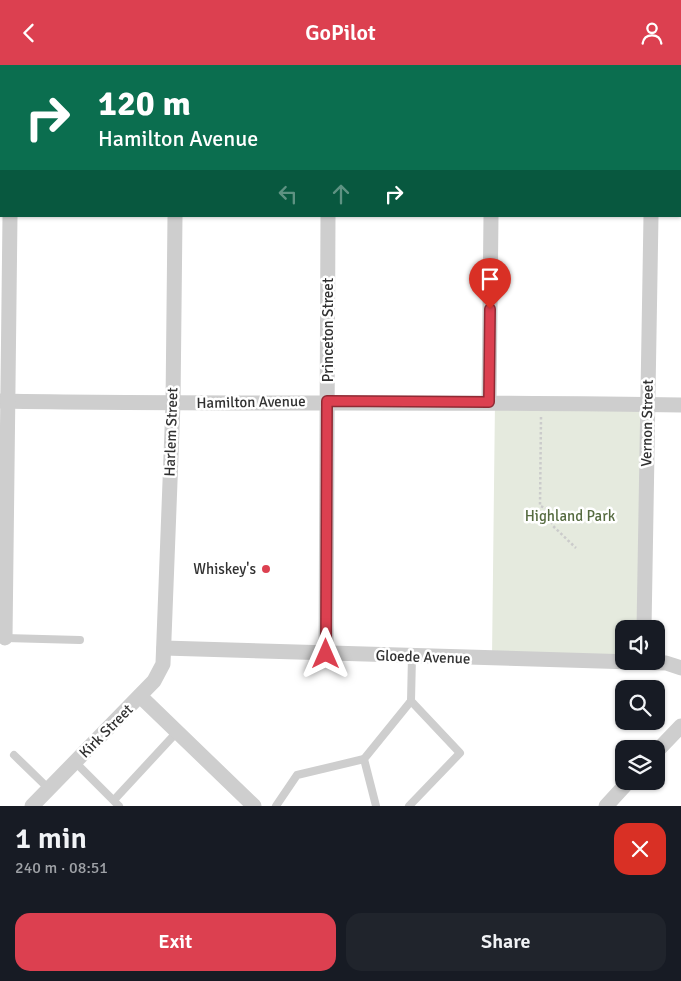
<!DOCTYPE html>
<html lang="en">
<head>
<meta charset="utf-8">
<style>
	:root { --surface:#171b24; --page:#20242c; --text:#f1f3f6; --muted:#9ea1a6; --accent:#dc4050 }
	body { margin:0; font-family:Signika,sans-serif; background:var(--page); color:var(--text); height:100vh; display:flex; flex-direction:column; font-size:19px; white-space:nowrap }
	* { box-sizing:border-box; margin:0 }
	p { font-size:16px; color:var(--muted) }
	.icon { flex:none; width:28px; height:28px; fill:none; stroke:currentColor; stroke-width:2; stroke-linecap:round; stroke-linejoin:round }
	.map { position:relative; height:741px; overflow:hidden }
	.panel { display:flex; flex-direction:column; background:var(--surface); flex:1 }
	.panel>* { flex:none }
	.banner { position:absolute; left:0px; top:0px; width:681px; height:152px; box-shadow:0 1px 4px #0004; background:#0b6e4f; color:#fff; overflow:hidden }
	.controls { position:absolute; left:615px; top:555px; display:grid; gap:10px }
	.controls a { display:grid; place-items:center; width:50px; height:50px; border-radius:10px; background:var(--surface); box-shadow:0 1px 4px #0004; font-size:25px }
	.pin { position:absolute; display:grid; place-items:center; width:42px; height:42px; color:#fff; margin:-51px -21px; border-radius:50% 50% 50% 0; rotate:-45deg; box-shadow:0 0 5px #0007 }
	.pin .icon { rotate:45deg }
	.me { position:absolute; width:55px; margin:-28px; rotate:0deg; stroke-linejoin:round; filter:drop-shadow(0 0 4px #0008) }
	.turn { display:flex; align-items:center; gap:18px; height:105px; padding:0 15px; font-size:22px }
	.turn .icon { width:65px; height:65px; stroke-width:2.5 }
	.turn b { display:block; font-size:35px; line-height:42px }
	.lanes { display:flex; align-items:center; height:48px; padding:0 15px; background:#0003; justify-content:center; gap:25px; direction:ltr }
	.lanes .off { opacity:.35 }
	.round { display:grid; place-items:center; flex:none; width:52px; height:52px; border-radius:15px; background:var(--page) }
	.overview { display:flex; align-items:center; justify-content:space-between; height:85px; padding:0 15px }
	h1 { font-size:30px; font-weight:600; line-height:38px }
	.cta { display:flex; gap:10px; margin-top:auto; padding:10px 15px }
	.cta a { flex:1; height:58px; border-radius:15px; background:var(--accent); color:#fff; font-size:20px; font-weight:600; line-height:58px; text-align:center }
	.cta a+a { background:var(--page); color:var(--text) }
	header { display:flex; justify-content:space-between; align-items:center; height:65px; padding:0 15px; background:var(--accent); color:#fff; font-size:22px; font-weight:600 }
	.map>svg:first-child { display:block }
</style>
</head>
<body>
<header><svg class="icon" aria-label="back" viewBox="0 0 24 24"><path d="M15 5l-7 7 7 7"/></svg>GoPilot<svg class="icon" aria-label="person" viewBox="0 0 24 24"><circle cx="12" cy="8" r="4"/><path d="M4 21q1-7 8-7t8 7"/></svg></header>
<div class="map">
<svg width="681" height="741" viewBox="0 0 681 741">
	<rect width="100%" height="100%" fill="#fff"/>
	<path fill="#e5eade" d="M495 336 647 339 644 564H624V596L492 594Z"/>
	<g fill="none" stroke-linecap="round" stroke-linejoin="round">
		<path stroke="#cbcbcb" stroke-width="2.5" stroke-dasharray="2.5 2.5" stroke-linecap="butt" d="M541 352 540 441 546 443 553 461 576 483"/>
		<g stroke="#cecece" stroke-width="8">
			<path d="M5 573 80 575"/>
			<path d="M14 690 49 724"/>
			<path d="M75 697 119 741"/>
			<path d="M114 735 177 667"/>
			<path d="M276 741 297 710 364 694"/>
			<path d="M376 741 364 694 411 636 412 591"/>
			<path d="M409 741 460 688 411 636"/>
		</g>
		<g stroke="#cecece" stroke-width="15">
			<path d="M491 0V1"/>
			<path d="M12 1V0"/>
			<path d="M177 1V0"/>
			<path d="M329 1V0"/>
			<path d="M0 139H1"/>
			<path d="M680 141H681"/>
			<path d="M0 336C227 340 454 336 681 340"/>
			<path d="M489 337 491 151"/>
			<path d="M644 564 651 151"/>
			<path d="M5 573 10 151"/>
			<path d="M164 583 666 598 681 603"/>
			<path d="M326 589 328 151"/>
			<path d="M140 631 254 741"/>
			<path d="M656 687 681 661"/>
			<path d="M32 741 154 616 163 599 173 339 175 151"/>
			<path d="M606 741 629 716"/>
		</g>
	</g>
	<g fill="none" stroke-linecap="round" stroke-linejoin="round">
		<defs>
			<path id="route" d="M326 589 327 336 489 337 490 244"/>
		</defs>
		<use href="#route" stroke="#8f2a34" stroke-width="12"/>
		<use href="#route" stroke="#dc4050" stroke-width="9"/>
	</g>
	<circle fill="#dc4050" stroke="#fff" stroke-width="2" cx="266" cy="504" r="5"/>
	<g text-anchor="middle" stroke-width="5" stroke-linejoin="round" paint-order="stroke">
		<g font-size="15" fill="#313131" stroke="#fff">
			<text transform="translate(328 265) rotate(-90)" y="5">Princeton Street</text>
			<text transform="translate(251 337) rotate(-1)" y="5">Hamilton Avenue</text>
			<text transform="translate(647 358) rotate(-89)" y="5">Vernon Street</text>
			<text transform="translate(171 367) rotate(-88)" y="5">Harlem Street</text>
			<text transform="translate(423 592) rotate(2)" y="5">Gloede Avenue</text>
			<text transform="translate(106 666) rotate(-45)" y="5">Kirk Street</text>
		</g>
		<g font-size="15" fill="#566b40" stroke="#fff">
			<text x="570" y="456">Highland Park</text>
		</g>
		<g font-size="15" fill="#313131" stroke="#fff" text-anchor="end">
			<text x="256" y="509">Whiskey's</text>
		</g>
	</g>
</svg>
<div class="controls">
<a><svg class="icon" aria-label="sound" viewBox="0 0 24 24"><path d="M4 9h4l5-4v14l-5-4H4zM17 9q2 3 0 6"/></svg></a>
<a><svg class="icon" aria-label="search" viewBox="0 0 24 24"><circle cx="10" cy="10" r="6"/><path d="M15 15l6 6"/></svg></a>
<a><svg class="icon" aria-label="layers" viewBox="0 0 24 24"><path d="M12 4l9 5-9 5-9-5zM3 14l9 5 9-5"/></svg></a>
</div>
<div class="pin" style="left:490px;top:244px;background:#d93025"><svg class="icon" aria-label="arrive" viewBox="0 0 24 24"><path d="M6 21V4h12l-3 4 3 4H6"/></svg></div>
<svg class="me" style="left:326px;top:589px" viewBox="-20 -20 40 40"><path d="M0-17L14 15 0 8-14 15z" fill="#dc4050" stroke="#fff" stroke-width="4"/></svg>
<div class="banner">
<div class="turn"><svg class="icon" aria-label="right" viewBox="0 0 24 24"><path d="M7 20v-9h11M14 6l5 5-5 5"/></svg><div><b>120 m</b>Hamilton Avenue</div></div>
<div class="lanes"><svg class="icon off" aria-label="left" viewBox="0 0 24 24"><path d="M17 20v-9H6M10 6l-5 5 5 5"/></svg><svg class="icon off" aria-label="ahead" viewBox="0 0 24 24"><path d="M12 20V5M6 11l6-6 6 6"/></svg><svg class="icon" aria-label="right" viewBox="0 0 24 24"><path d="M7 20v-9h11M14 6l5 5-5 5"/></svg></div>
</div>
</div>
<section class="panel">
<div class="overview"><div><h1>1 min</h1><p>240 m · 08:51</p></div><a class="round" style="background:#d93025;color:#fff"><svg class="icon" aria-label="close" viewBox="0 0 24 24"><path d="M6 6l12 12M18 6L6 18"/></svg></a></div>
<div class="cta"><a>Exit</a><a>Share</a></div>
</section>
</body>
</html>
